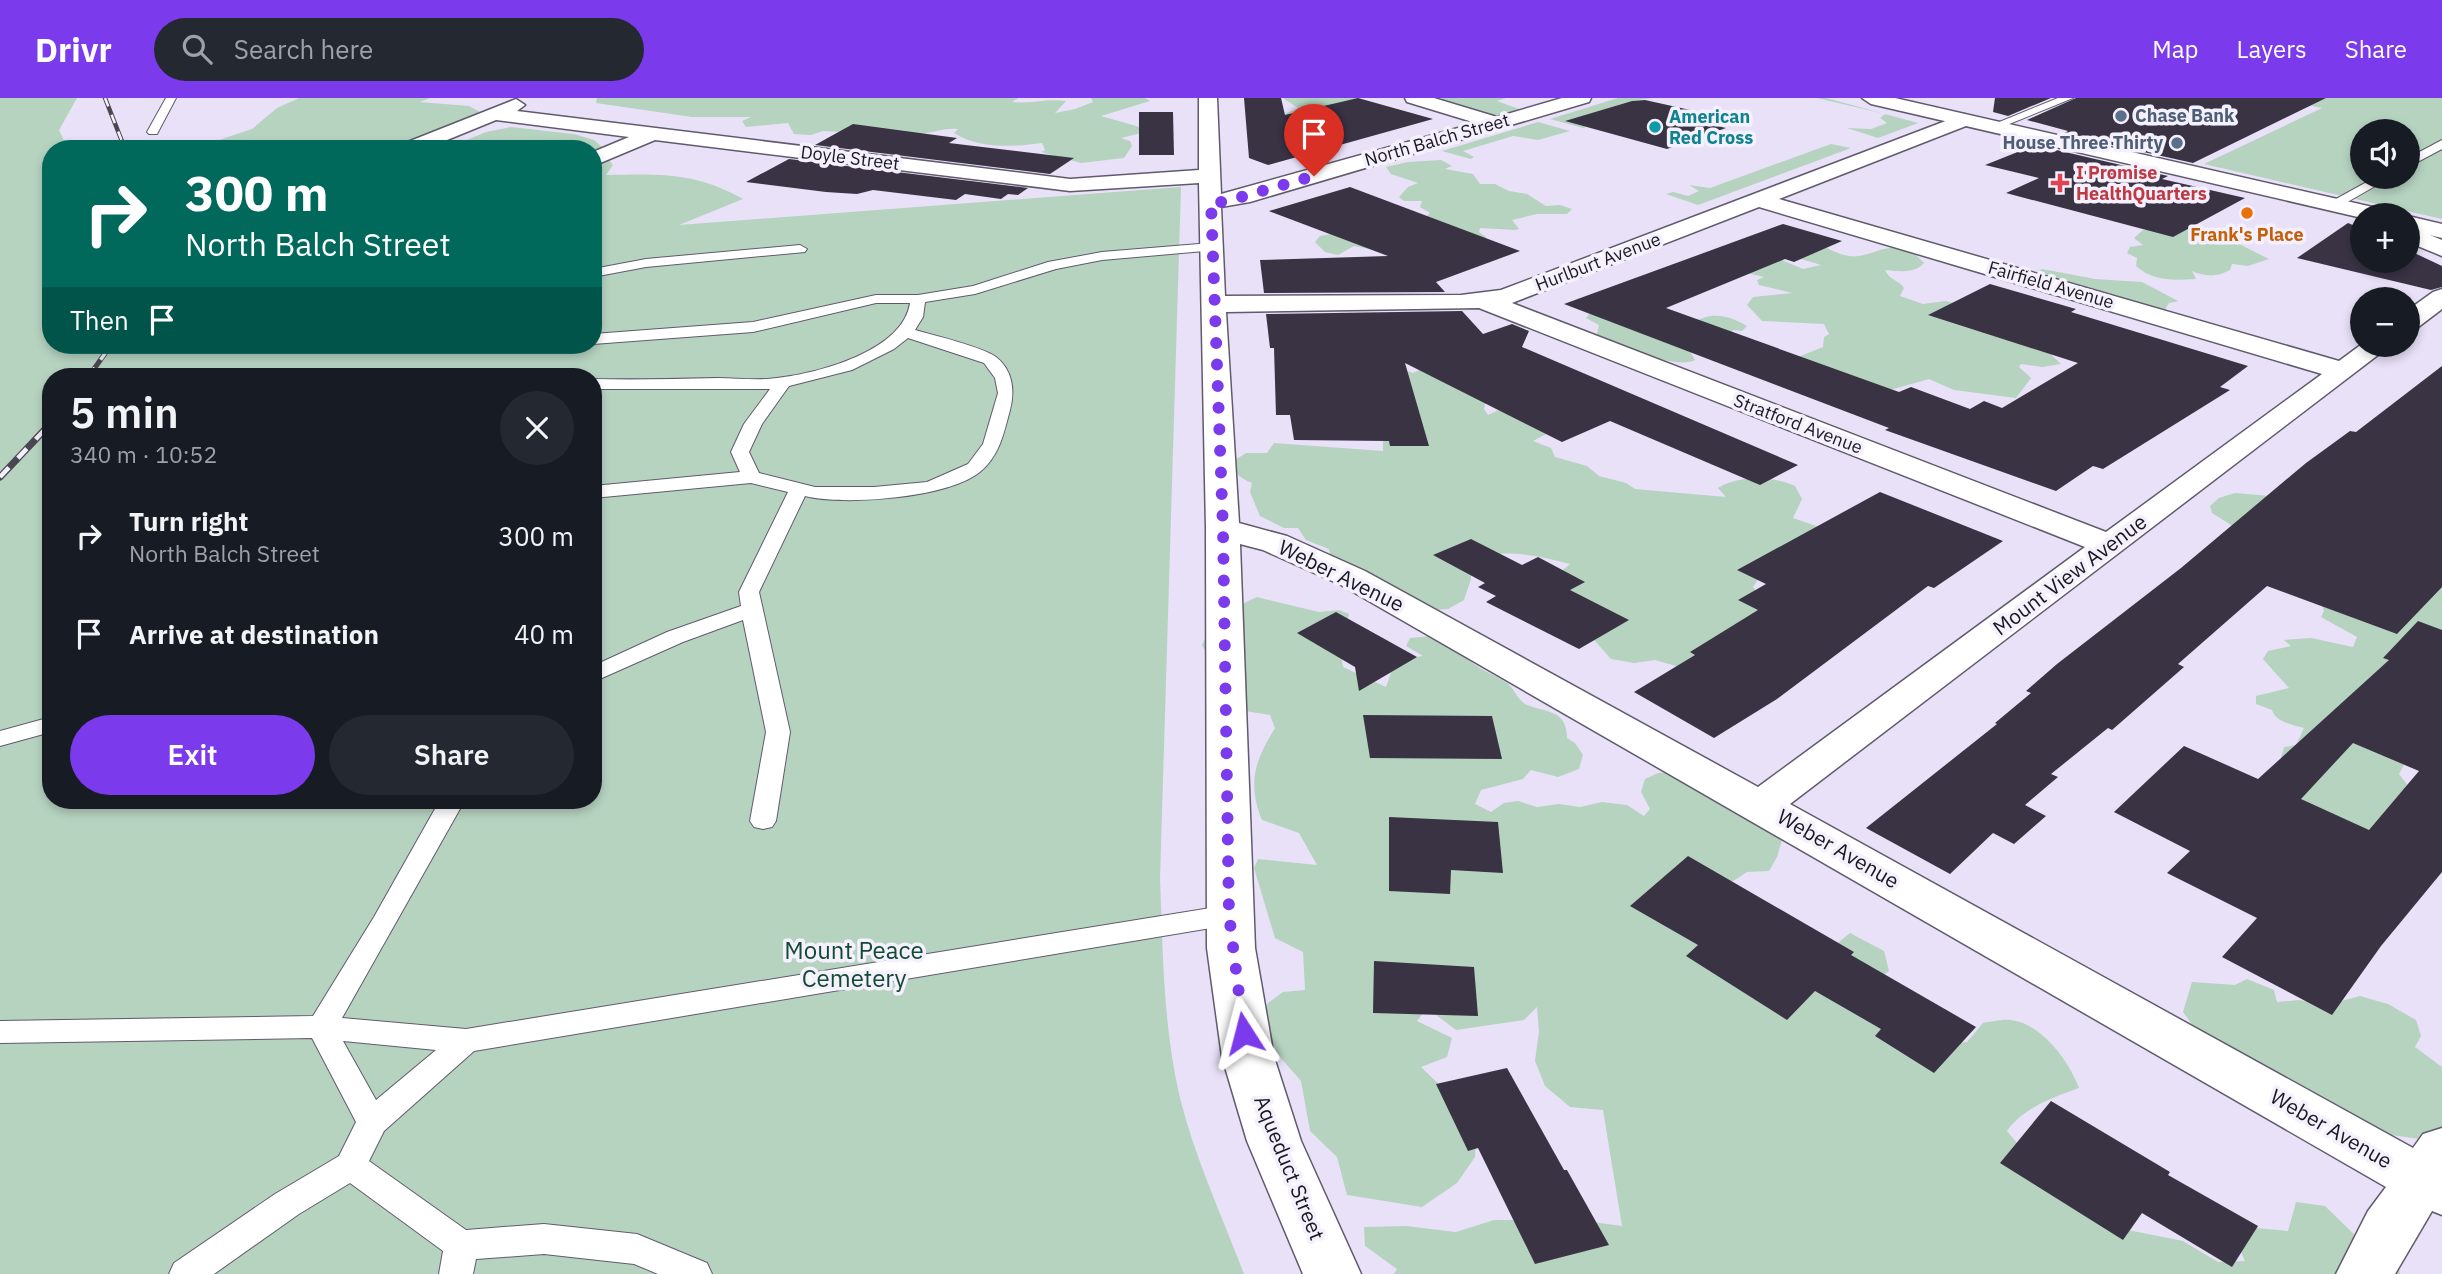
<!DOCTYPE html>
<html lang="en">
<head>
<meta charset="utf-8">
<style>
	:root { --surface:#171b24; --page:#242831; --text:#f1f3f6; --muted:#9ea1a6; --accent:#7c3aed }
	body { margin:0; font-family:"IBM Plex Sans",sans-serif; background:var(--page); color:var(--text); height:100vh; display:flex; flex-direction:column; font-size:26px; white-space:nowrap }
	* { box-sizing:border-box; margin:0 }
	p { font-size:23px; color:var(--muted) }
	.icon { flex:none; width:38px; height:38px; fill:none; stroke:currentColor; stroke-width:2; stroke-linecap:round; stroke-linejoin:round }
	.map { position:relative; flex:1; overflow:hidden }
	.side { position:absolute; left:42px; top:270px; width:560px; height:441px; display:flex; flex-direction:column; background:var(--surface); border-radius:28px; box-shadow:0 4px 10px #0003 }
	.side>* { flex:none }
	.hud { position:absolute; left:42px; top:42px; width:560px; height:214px; border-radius:28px; box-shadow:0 4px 10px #0003; background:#00695c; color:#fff; overflow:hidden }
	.buttons { position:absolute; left:2350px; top:21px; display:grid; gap:14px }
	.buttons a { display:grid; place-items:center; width:70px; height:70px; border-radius:50%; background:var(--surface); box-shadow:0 4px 10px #0003; font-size:35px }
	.pin { position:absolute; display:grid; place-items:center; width:60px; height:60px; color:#fff; margin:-72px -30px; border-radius:50% 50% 50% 0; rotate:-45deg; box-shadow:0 0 7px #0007 }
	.pin .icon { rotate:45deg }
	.me { position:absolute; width:77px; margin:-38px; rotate:351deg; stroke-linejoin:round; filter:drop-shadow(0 0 5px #0008) }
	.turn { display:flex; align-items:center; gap:24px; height:147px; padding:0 28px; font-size:32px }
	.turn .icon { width:91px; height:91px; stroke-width:2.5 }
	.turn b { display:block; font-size:49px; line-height:60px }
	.then { display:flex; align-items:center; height:66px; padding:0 28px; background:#0003; gap:14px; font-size:26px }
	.round { display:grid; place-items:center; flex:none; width:74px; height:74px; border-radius:37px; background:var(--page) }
	.headline { display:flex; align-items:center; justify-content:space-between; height:119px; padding:0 28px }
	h1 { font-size:42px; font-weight:600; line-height:52px }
	.button { display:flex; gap:14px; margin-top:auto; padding:14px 28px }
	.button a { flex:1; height:80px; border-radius:42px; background:var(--accent); color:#fff; font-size:28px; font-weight:600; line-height:80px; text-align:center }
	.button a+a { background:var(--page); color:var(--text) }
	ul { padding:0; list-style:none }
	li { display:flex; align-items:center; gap:21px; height:98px; padding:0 28px }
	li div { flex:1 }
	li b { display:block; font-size:26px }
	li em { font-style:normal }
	header { display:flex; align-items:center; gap:42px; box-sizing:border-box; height:98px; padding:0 35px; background:var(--accent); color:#fff }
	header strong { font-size:33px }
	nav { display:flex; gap:38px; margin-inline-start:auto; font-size:24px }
	.search { width:490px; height:63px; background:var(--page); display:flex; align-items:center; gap:18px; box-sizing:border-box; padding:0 24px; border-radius:38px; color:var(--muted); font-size:26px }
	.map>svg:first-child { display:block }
</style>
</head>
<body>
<header>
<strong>Drivr</strong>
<div class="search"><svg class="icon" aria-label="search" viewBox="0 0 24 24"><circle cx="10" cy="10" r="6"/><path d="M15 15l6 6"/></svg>Search here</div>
<nav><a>Map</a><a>Layers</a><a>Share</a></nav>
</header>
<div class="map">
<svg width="2442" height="1176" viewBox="0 0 2442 1176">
	<rect width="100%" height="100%" fill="#e8e1f7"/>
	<g fill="#b6d3c0" fill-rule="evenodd">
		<path d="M0 0H77L59 32 68 51H51V247H593V51H445L486 34 511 29 574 36 594 42 602 49V54L613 67 606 77C659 76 696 74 743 101L679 127 1181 89 1160 781C1163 854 1163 928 1180 1000 1195 1060 1222 1118 1244 1176H0ZM51 278H593V702H51Z"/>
		<path d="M299 0H430L420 4 469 8 482 15 392 51H192L252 31 277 10Z"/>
		<path d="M597 0H1018L1012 4C1031 6 1047 0 1066 3L1055 15 1075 11 1093 4 1091 0H1145L1150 3 1101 18 1143 30 1141 35 1121 40 1130 43 1132 48 1124 60 1081 65 1041 54 1045 52 1042 45C1014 49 978 51 954 35L958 31C945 29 929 36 916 36 884 38 854 34 823 33L811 37 794 36 788 25 746 29 742 23 751 19H692L596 5Z"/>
		<path d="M1283 0H1361L1265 25 1298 10Z"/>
		<path d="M1443 0H1506L1497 3 1519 11C1493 27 1465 11 1438 2Z"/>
		<path d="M1618 0H1652L1632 3 1567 23 1586 29 1583 30 1550 21Z"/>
		<path d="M1817 0H1826L1918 25 1878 40 1847 30 1871 31 1887 25 1880 20 1885 16Z"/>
		<path d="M2274 0H2442V121L2204 66 2322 10ZM2362 33H2408V79H2362Z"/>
		<path d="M1538 24 1570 33 1538 42 1513 38 1463 53 1474 59 1471 61 1442 53Z"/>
		<path d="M1831 46 1851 50 1698 107 1666 96 1673 94 1688 98 1699 93 1689 87 1710 90Z"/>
		<path d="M1441 62 1452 68 1445 71 1473 76 1480 86H1495L1509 93 1527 96 1546 108 1560 107 1572 111 1567 116H1537L1512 122 1519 131 1515 132 1480 130 1479 134 1486 139 1485 143 1385 154 1354 148 1338 157 1325 154 1315 144 1320 138 1427 118 1430 115 1420 109 1422 103H1404L1399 99 1408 89 1418 85 1391 76 1386 69 1408 64Z"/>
		<path d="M2186 130 2198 133 2209 130 2238 137 2233 143 2269 161 2248 168 2232 166 2230 172C2218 179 2206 179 2192 173L2196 181C2173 182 2154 184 2136 168L2137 160 2127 155 2130 149 2143 147 2134 140 2143 132Z"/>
		<path d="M1823 148C1833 153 1846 160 1859 158 1886 152 1900 139 1924 165 1915 176 1898 173 1885 172 1889 182 1899 182 1904 190L1900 198 1923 206 1946 203 1965 208 2044 250 2061 266 2042 269 2021 266 2019 269 2031 280 2016 300 1954 292 1929 281 1883 294 1798 259 1823 249 1824 239 1829 236 1824 226 1762 223 1747 207 1753 199 1792 195 1759 187 1757 182 1764 179 1743 174 1779 161 1803 171 1821 167 1791 158Z"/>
		<path d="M2042 171 2095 181 2142 184 2178 203 2169 205 2164 213 2035 176Z"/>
		<path d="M1590 215 1692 226C1710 213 1728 217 1747 228L1742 233 1733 232 1729 238 1689 252 1695 262C1678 272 1611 248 1597 236L1599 227 1586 220Z"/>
		<path d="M1383 265 1413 275 1429 268 1486 302 1484 311 1488 317 1516 304 1548 335 1533 343 1551 350 1555 359 1587 368 1599 378 1626 385 1635 391 1726 399 1718 390C1740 377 1772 378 1795 388L1802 401 1793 420 1822 430 1760 478 1753 489 1768 507 1697 574 1655 562 1634 565 1611 561 1588 535 1558 476 1570 466C1539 458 1501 448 1471 464V481L1464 502 1448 511 1425 513 1331 461 1329 451 1306 442 1298 430H1284L1260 418 1250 394 1252 385C1239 379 1235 377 1235 362L1246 355H1267L1274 345 1383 353Z"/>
		<path d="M2235 395 2442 413V667L2405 665 2399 676 2416 698 2329 768 2281 660 2284 649 2296 647 2304 630C2292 627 2276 624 2272 612L2256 606V598L2289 590 2263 561 2268 553 2291 548 2284 542 2311 540 2353 549 2357 539 2321 519 2324 513 2319 499 2239 432 2212 415 2210 408 2219 400Z"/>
		<path d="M1257 499 1319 514 1339 512 1349 516 1341 556 1343 569 1386 589 1393 569 1409 560 1423 558 1406 548 1410 540 1431 538 1455 546C1468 568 1488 573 1507 585 1514 590 1517 601 1525 606 1544 615 1567 610 1567 640L1575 645 1583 657 1579 671 1558 679 1531 672 1523 681 1481 692 1475 706 1491 714 1504 705 1518 703 1537 709 1559 706 1580 709 1602 704 1627 707 1644 718 1650 711 1641 694 1645 681 1658 675 1679 673 1772 730 1782 742 1777 759 1769 773 1747 774 1727 787 1822 858 1850 835 1884 853 1889 873 1871 886 1945 947 1967 944 1983 925C1991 924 2002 921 2011 922 2042 926 2069 963 2079 990 2053 999 2022 1011 2007 1033L2027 1057 2118 1130 2183 1143 2218 1164 2245 1163 2238 1147 2245 1129 2288 1133 2296 1104 2325 1108 2365 1147 2399 1171 2400 1176H1394L1397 1171 1365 1148 1364 1129 1406 1128 1456 1134 1494 1122 1585 1123 1622 1128 1603 1012 1570 1009 1545 988 1535 963 1539 933 1537 909 1524 922 1456 932 1427 910 1417 923 1452 940 1447 959 1421 969 1477 1023 1475 1059 1457 1085 1422 1109 1347 1097 1337 1059 1310 1033 1301 983 1272 950 1262 920 1268 905 1283 894 1305 892 1303 854 1275 840 1254 770 1258 761 1317 767 1299 735 1262 722C1247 685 1255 662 1275 630L1270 617 1239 612 1202 547 1216 518Z"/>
		<path d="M2247 881 2274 892 2277 904 2299 902 2327 907 2360 898 2388 906 2416 922 2421 938 2415 949 2442 969V1044L2369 1034 2199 936 2183 914 2192 884 2235 887Z"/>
	</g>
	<g fill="#393344" fill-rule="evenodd">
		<path d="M1244 0H1281L1285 17 1358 0 1433 21 1268 67 1249 60Z"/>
		<path d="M1995 0H2051L2008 18 1993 14Z"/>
		<path d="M2076 0H2326L2193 65 2063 36 2068 33 2027 22Z"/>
		<path d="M1645 2 1726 20 1709 26 1726 30 1667 51 1565 23 1632 3Z"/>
		<path d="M1139 14H1173L1174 57H1139Z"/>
		<path d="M853 26 957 40 949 45 1074 60 1050 76 815 47Z"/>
		<path d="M2035 47 2168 78 2162 81 2245 100 2173 139 2006 95 2039 80 1985 67Z"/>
		<path d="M789 61 1028 90 1018 97 1008 96 1001 101 965 96 956 102 873 92 857 96 826 94 746 84Z"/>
		<path d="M1350 89 1520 153 1436 184 1445 194 1264 195 1260 162 1388 158 1269 113Z"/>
		<path d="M2348 125 2362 131V163H2408V152L2442 168V189L2431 192 2297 160Z"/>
		<path d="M1783 126 1842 143 1794 164 1785 161 1666 210 1899 294 1911 289 1970 311 1984 303 2002 310 2078 265 1928 217 1990 186 2076 211 2071 214 2248 268 2220 289 2230 292 2103 371 2093 368 2056 393 1885 332 1889 330 1564 206Z"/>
		<path d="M1462 213 1483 236 1512 226 1529 233 1522 249 1798 367 1760 387 1610 323 1562 344 1405 265 1429 348H1390L1389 343 1294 342 1290 317H1276L1274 250H1270L1266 216Z"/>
		<path d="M2442 268V489L2397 536 2267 488 2178 566 2184 569 2112 632 2108 630 2051 676 2058 679 2025 707 2046 718 2014 746 1993 735 1950 776 1866 730 1997 626 1995 625 2031 595 2026 593 2057 566 2181 470 2306 365 2350 333 2356 334Z"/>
		<path d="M1880 394 2003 443 1934 490 1928 488 1777 601 1714 640 1634 594 1695 557 1690 554 1758 512 1738 502 1766 486 1737 472Z"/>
		<path d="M1471 441 1522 467 1538 459 1585 484 1570 492 1629 522 1579 551 1486 504 1496 498 1478 489 1485 485 1433 457Z"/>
		<path d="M1336 514 1417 559 1359 593 1355 569 1297 535Z"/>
		<path d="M2418 523 2442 532V774L2381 848 2332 917 2222 859 2257 820 2167 775 2190 753 2114 714 2184 648 2258 681 2389 562 2383 560ZM2353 645 2419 673 2369 732 2301 701Z"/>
		<path d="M1363 617 1492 618 1502 661 1370 660Z"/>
		<path d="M1389 719 1498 724 1503 775 1451 772 1450 796 1389 793Z"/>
		<path d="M1688 758 1854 854 1851 857 1976 929 1934 975 1875 938 1881 931 1815 893 1787 922 1686 858 1698 847 1630 808Z"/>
		<path d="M1374 863 1474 869 1478 918 1373 915Z"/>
		<path d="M1507 970 1564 1072H1567L1609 1147 1535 1166 1478 1050 1468 1053 1436 986Z"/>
		<path d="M2051 1003 2170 1074 2168 1077 2258 1128 2232 1169 2142 1115 2123 1142 2000 1065Z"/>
	</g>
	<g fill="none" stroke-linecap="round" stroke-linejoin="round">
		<defs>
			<g id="service">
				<path d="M166 0H176L157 36H149L147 34Z"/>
				<path d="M2058 0H2073L1997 31 1987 29Z"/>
				<path d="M2442 42V51L2408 69V60Z"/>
				<path d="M2376 79H2391L2337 110 2325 107Z"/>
				<path d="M1211 145 1218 149 1216 152 1102 162 1056 171 975 196 925 204 923 219 915 232C933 237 983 249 996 259 1013 272 1015 293 1010 312 1004 334 1000 357 981 373 951 400 843 408 805 398L759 494 790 634 776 723 772 729 763 731 754 729 750 723 766 634 743 522 683 544 593 584V568L667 534 741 508 739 494 788 394 751 385 593 400V388L740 374 731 354 744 326 770 291H593V281C635 282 676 281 718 280 737 280 757 283 777 280 819 275 903 253 910 205H876L753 234 593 246V236L753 224 876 197H918L973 188 1048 164 1102 154ZM908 240 984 265 995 280 998 295 983 346 968 366 927 384 874 389H815L759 375 749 354 762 326 789 288 852 272 894 251Z"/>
				<path d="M800 147 807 151 805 154 646 169 593 179V171L646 161Z"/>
				<path d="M51 619V634L0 648V633Z"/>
				<path d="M440 702H465L342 920 466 931 1229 807 1239 810 1243 817 1239 824 1229 827 474 953 384 1033 369 1063 466 1132 544 1126 637 1136 707 1165 712 1176H658L634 1166 544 1156 476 1161 473 1176H439L443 1153 350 1085 299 1116 214 1176H169L174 1165 275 1096 339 1058 356 1024 312 940 0 945V923L313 918 374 819ZM343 943 436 952 376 1002Z"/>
			</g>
			<g id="minor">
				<path d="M1199 0H1217L1221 96 1476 25 1407 4 1405 0H1434L1497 19 1562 0H1591L1589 4 1250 104 1221 109 1225 198 1461 197 1501 192 1964 16 1974 22 1971 26 1779 101 2339 263 2362 246 2391 247 1790 706 2413 1050 2423 1036 2442 1030V1117L2432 1113 2395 1176H2336L2368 1113 2386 1089 1341 487 1263 452 1240 446 1255 850 1274 959 1301 1043 1361 1176H1303L1247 1043 1222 959 1207 850 1206 431 1199 85 1070 93 655 42 593 68V54L629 39 496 22 425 51H397L400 47 516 1 525 7 517 13 1070 81 1199 72ZM1759 109 2322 276 2106 434 1512 205ZM1479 210 2085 449 1758 689 1365 473 1287 438 1239 425 1226 214Z"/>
				<path d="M2442 191V211L2417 230 2408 232V212L2433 194Z"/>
			</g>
			<path id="secondary" d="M2408 128 2442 142V158L2408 144Z"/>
			<g id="primary">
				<path d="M1862 0H1895L2377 110 2388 117H2362V120L1871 6Z"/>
				<path d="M2408 118 2442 126V140L2408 132Z"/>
			</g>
		</defs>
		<use href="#service" stroke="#615a6d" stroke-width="2"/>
		<use href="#minor" stroke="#615a6d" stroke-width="3"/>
		<use href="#secondary" stroke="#615a6d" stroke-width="3"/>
		<use href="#primary" stroke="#615a6d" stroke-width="3"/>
		<use href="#service" fill="#fff" fill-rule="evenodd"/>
		<use href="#minor" fill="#fff" fill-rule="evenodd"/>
		<use href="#secondary" fill="#fff" fill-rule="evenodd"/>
		<use href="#primary" fill="#fff" fill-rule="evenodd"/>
		<defs>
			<path id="rail-far2" d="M105 0 125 51"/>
			<path id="rail-far1" d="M89 278 111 247"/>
			<path id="rail" d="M0 379 51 325"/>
		</defs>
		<use href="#rail-far2" stroke="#4a4751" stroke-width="4.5"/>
		<use href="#rail-far1" stroke="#4a4751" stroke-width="5"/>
		<use href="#rail" stroke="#4a4751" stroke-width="7"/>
		<use href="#rail-far2" stroke="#f4f0fd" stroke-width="2.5" stroke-dasharray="9" stroke-linecap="butt"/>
		<use href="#rail-far1" stroke="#f4f0fd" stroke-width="3.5" stroke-dasharray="10" stroke-linecap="butt"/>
		<use href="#rail" stroke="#f4f0fd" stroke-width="4.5" stroke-dasharray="13" stroke-linecap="butt"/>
	</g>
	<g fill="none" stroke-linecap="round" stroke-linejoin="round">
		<path stroke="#7c3aed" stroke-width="12" stroke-dasharray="0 21.6" d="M1244 935 1229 817 1223 431 1211 104H1224L1314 78"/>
	</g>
	<g fill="#5c6f8a" stroke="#f4f0fd" stroke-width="2.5">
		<circle cx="2121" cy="18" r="7"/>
		<circle cx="2177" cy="45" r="7"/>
	</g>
	<circle fill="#0f9aa8" stroke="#f4f0fd" stroke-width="2.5" cx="1655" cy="29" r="7"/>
	<path fill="#e0444e" stroke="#f4f0fd" stroke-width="2.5" d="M2056.5 74.5h7v7h7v7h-7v7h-7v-7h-7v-7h7z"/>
	<circle fill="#e8710a" stroke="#f4f0fd" stroke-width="2.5" cx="2247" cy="115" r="7"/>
	<g text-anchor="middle" stroke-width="7" stroke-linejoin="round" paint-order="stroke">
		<g font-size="18" font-weight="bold" fill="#4e5e75" stroke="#f4f0fd" text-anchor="start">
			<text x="2135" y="24">Chase Bank</text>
			<text x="2163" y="51" text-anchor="end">House Three Thirty</text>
		</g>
		<g font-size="18" font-weight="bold" fill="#0d838f" stroke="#f4f0fd" text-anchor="start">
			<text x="1669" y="25">American<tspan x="1669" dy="21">Red Cross</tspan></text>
		</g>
		<g font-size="18" fill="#1a181f" stroke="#f4f0fd">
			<text transform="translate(1437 42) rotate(-16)" y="6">North Balch Street</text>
			<text transform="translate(850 60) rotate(7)" y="6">Doyle Street</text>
			<text transform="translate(1598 164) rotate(-21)" y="6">Hurlburt Avenue</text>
			<text transform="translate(2051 187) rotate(16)" y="6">Fairfield Avenue</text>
			<text transform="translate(1798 326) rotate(21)" y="6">Stratford Avenue</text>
		</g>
		<g font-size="18" font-weight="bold" fill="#be3a42" stroke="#f4f0fd" text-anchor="start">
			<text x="2076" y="81">I Promise<tspan x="2076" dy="21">HealthQuarters</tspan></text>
		</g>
		<g font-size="18" font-weight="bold" fill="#c56008" stroke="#f4f0fd">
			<text x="2247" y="143">Frank's Place</text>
		</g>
		<g font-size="21" fill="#1a181f" stroke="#f4f0fd">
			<text transform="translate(2070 477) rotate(-37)" y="7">Mount View Avenue</text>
			<text transform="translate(1341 478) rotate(26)" y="7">Weber Avenue</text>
			<text transform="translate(1838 751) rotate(30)" y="7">Weber Avenue</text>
			<text transform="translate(2331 1031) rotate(30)" y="7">Weber Avenue</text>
			<text transform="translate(1289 1070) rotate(68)" y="7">Aqueduct Street</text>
		</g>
		<g font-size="24" fill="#124b2f" stroke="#f4f0fd">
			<text x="854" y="861">Mount Peace<tspan x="854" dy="28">Cemetery</tspan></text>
		</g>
	</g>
</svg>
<div class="buttons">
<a><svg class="icon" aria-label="sound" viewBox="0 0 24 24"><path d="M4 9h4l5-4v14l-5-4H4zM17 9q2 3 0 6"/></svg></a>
<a>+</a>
<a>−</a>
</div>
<div class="pin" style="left:1314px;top:78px;background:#d93025"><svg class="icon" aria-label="arrive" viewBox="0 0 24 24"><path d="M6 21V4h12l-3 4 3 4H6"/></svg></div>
<svg class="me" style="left:1244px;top:935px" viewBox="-20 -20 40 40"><path d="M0-17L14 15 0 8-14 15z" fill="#7c3aed" stroke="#fff" stroke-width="4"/></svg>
<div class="hud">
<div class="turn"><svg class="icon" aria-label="right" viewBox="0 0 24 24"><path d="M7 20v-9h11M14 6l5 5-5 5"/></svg><div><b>300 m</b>North Balch Street</div></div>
<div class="then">Then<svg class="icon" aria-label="arrive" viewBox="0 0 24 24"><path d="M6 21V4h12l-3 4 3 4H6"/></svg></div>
</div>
<section class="side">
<div class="headline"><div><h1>5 min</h1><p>340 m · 10:52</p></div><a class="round"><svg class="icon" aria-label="close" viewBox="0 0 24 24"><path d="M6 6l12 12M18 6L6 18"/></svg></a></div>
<ul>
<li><svg class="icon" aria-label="right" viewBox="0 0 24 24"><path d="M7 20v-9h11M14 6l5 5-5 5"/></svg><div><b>Turn right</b><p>North Balch Street</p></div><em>300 m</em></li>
<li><svg class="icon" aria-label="arrive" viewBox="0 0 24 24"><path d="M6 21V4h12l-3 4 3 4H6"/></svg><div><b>Arrive at destination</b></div><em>40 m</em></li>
</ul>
<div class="button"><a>Exit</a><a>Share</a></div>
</section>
</div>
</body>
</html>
